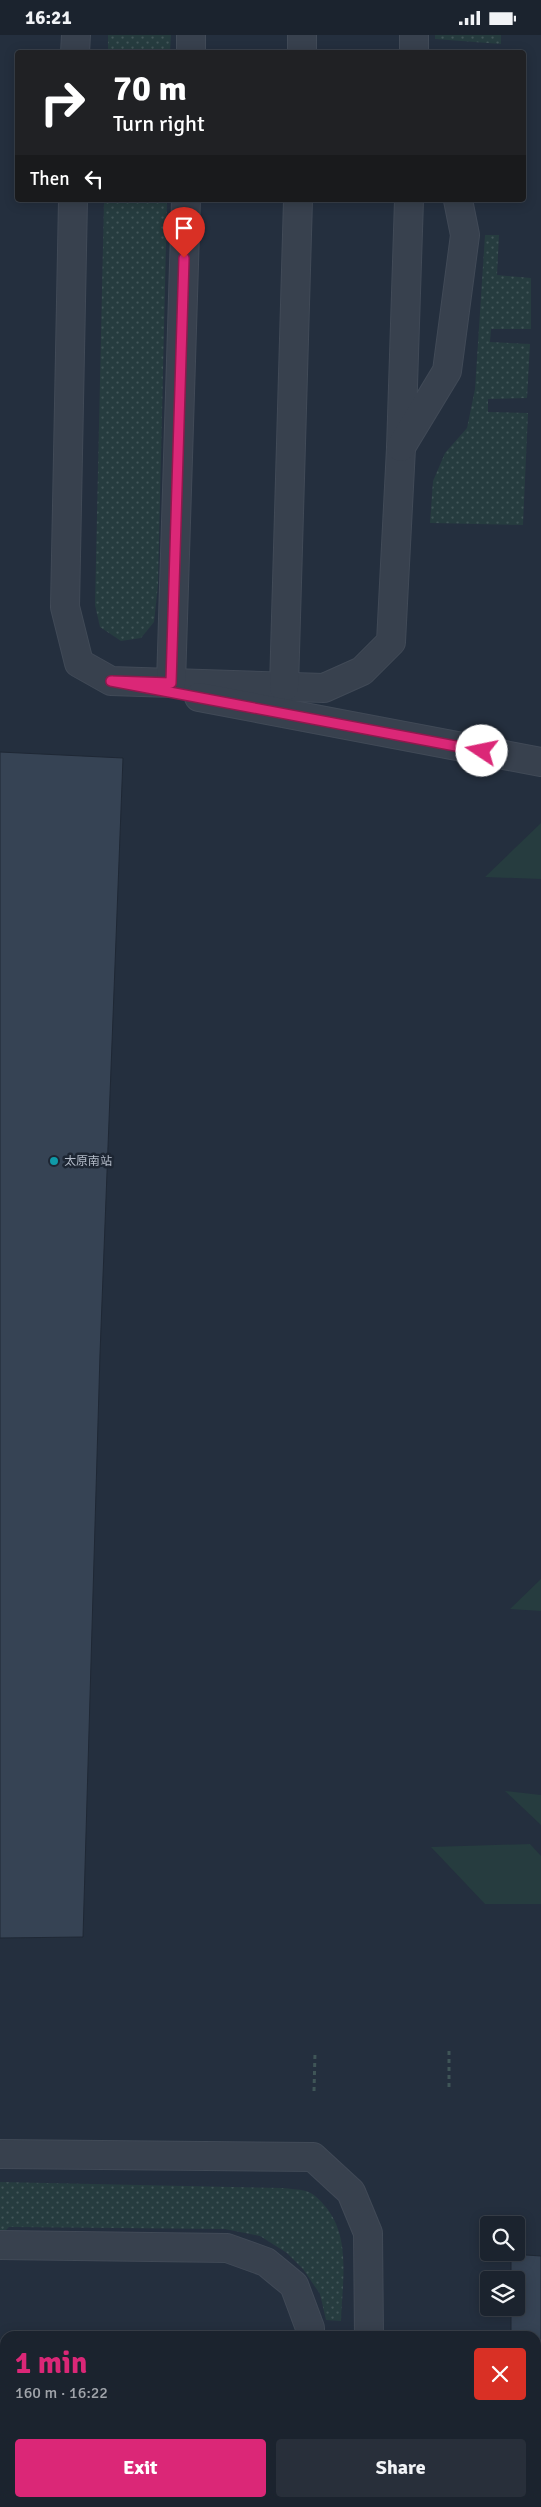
<!DOCTYPE html>
<html lang="en">
<head>
<meta charset="utf-8">
<style>
	:root { --surface:#1b232e; --page:#282f3a; --text:#f1f3f6; --muted:#a0a4aa; --line:#39404a; --accent:#db2777 }
	body { margin:0; font-family:Signika,"Noto Sans SC",sans-serif; background:var(--page); color:var(--text); height:100vh; display:flex; flex-direction:column; font-size:19px; white-space:nowrap }
	* { box-sizing:border-box; margin:0 }
	p { font-size:16px; color:var(--muted) }
	.icon { flex:none; width:28px; height:28px; fill:none; stroke:currentColor; stroke-width:2; stroke-linecap:round; stroke-linejoin:round }
	.map { position:relative; flex:1; overflow:hidden }
	.drawer { position:absolute; left:0px; top:2296px; width:541px; height:176px; display:flex; flex-direction:column; background:var(--surface); border-radius:15px 15px 0 0; box-shadow:0 2px 12px #0003,0 0 0 1px var(--line) }
	.drawer>* { flex:none }
	.banner { position:absolute; left:15px; top:15px; width:511px; height:152px; border-radius:5px; box-shadow:0 2px 12px #0003,0 0 0 1px var(--line); background:#202124; color:#fff; overflow:hidden }
	.controls { position:absolute; left:480px; top:2181px; display:grid; gap:10px }
	.controls a { display:grid; place-items:center; width:45px; height:45px; border-radius:5px; background:var(--surface); box-shadow:0 2px 12px #0003,0 0 0 1px var(--line); font-size:25px }
	.pin { position:absolute; display:grid; place-items:center; width:42px; height:42px; color:#fff; margin:-51px -21px; border-radius:50% 50% 50% 0; rotate:-45deg; box-shadow:0 0 5px #0007 }
	.pin .icon { rotate:45deg }
	.me { position:absolute; width:55px; margin:-28px; rotate:281deg; stroke-linejoin:round; filter:drop-shadow(0 0 4px #0008) }
	.turn { display:flex; align-items:center; gap:18px; height:105px; padding:0 15px; font-size:22px }
	.turn .icon { width:65px; height:65px; stroke-width:2.5 }
	.turn b { display:block; font-size:35px; line-height:42px }
	.then { display:flex; align-items:center; height:48px; padding:0 15px; background:#0003; gap:10px; font-size:19px }
	.round { display:grid; place-items:center; flex:none; width:52px; height:52px; border-radius:5px; background:var(--page) }
	.head { display:flex; align-items:center; justify-content:space-between; height:85px; padding:0 15px }
	h1 { font-size:30px; font-weight:700; line-height:38px; color:var(--accent) }
	.primary-button { display:flex; gap:10px; margin-top:auto; padding:10px 15px }
	.primary-button a { flex:1; height:58px; border-radius:5px; background:var(--accent); color:#fff; font-size:20px; font-weight:700; line-height:58px; text-align:center }
	.primary-button a+a { background:var(--page); color:var(--text) }
	.status { display:flex; justify-content:space-between; align-items:center; height:35px; padding:0 25px; background:var(--surface); direction:ltr }
	.status svg { height:14px; fill:currentColor }
	.map>svg:first-child { display:block }
</style>
</head>
<body>
<div class="status"><b>16:21</b><svg viewBox="0 0 49 12"><path d="M0 12V9h3v3zM5 12V6h3v6zM10 12V3h3v9zM15 12V0h3v12zM26 1h20v11H26zM47 4h2v5h-2z"/></svg></div>
<div class="map">
<svg width="541" height="2472" viewBox="0 0 541 2472">
	<defs>
		<pattern id="grass-dots" width="8" height="8" patternUnits="userSpaceOnUse" patternTransform="scale(1.25)"><rect width="8" height="8" fill="#263c3f"/><path d="M2 2h.1M6 6h.1" fill="none" stroke="#435659" stroke-width="1.8" stroke-linecap="round"/></pattern>
	</defs>
	<rect width="100%" height="100%" fill="#242f3e"/>
	<g fill="url(#grass-dots)">
		<path d="M108 0H171L170 17H108Z"/>
		<path d="M435 0H501V9L435 4Z"/>
		<path d="M104 165H167L158 550 154 587 141 603 121 606 100 592 95 570Z"/>
		<path d="M485 200H499L497 240 531 243V294H491L490 307 530 309 527 363 488 364V377L528 378 523 490 430 488 433 446 445 418 467 393 475 354Z"/>
		<path d="M0 2147 282 2153C290 2154 298 2154 306 2156 313 2158 319 2164 324 2170 352 2201 342 2248 341 2286L326 2285 320 2259 303 2234 287 2218 260 2201 225 2194 9 2192 0 2201Z"/>
	</g>
	<g fill="#263c3f">
		<path d="M541 788V844L485 842Z"/>
		<path d="M541 1544V1576L510 1574Z"/>
		<path d="M505 1756 541 1760V1790Z"/>
		<path d="M530 1809 541 1821V1869H485L431 1812Z"/>
	</g>
	<g fill="#364354" stroke="#1f2835">
		<path d="M0 717 123 723 100 1319 83 1902 0 1903Z"/>
		<path d="M511 2219 541 2221V2428H536V2301H511V2272H516V2245H511Z"/>
	</g>
	<g fill="none" stroke-linecap="round" stroke-linejoin="round">
		<defs>
			<g id="minor">
				<path d="M75 18 76 0"/>
				<path d="M191 18V0"/>
				<path d="M302 18V0"/>
				<path d="M414 18V0"/>
				<path d="M73 165 65 572 79 628 111 646 324 653 362 636 391 607 401 413 409 165"/>
				<path d="M401 412 447 336 465 200 458 165"/>
				<path d="M171 648 186 165"/>
				<path d="M284 652 298 165"/>
				<path d="M199 662 541 727"/>
				<path d="M0 2119 313 2122 351 2157 368 2198 369 2301"/>
				<path d="M0 2210 227 2213 266 2227 294 2250 310 2293V2301"/>
				<path d="M0 2347H5"/>
				<path d="M308 2472V2468"/>
				<path d="M368 2472V2468"/>
			</g>
		</defs>
		<use href="#minor" stroke="#414a57" stroke-width="30"/>
		<g stroke="#3f5557" stroke-width="3" stroke-dasharray="4 4" stroke-linecap="butt">
			<path d="M449 2016V2056"/>
			<path d="M314 2056 315 2018"/>
		</g>
		<use href="#minor" stroke="#38414e" stroke-width="28"/>
	</g>
	<g fill="none" stroke-linecap="round" stroke-linejoin="round">
		<defs>
			<path id="route" d="M184 223 171 648 111 646 482 716"/>
		</defs>
		<use href="#route" stroke="#8e194d" stroke-width="12"/>
		<use href="#route" stroke="#db2777" stroke-width="9"/>
	</g>
	<circle fill="#0f9aa8" stroke="#1d2633" stroke-width="2" cx="54" cy="1126" r="5"/>
	<g text-anchor="middle" stroke-width="5" stroke-linejoin="round" paint-order="stroke">
		<g font-size="12" fill="#b4bcc9" stroke="#1d2633" text-anchor="start">
			<text x="64" y="1130">太原南站</text>
		</g>
	</g>
</svg>
<div class="controls">
<a><svg class="icon" aria-label="search" viewBox="0 0 24 24"><circle cx="10" cy="10" r="6"/><path d="M15 15l6 6"/></svg></a>
<a><svg class="icon" aria-label="layers" viewBox="0 0 24 24"><path d="M12 4l9 5-9 5-9-5zM3 14l9 5 9-5"/></svg></a>
</div>
<div class="pin" style="left:184px;top:223px;background:#d93025"><svg class="icon" aria-label="arrive" viewBox="0 0 24 24"><path d="M6 21V4h12l-3 4 3 4H6"/></svg></div>
<svg class="me" style="left:482px;top:716px" viewBox="-20 -20 40 40"><circle r="19" fill="#fff"/><path d="M0-13L10 11 0 6-10 11z" fill="#db2777"/></svg>
<div class="banner">
<div class="turn"><svg class="icon" aria-label="right" viewBox="0 0 24 24"><path d="M7 20v-9h11M14 6l5 5-5 5"/></svg><div><b>70 m</b>Turn right</div></div>
<div class="then">Then<svg class="icon" aria-label="left" viewBox="0 0 24 24"><path d="M17 20v-9H6M10 6l-5 5 5 5"/></svg></div>
</div>
<section class="drawer">
<div class="head"><div><h1>1 min</h1><p>160 m · 16:22</p></div><a class="round" style="background:#d93025;color:#fff"><svg class="icon" aria-label="close" viewBox="0 0 24 24"><path d="M6 6l12 12M18 6L6 18"/></svg></a></div>
<div class="primary-button"><a>Exit</a><a>Share</a></div>
</section>
</div>
</body>
</html>
